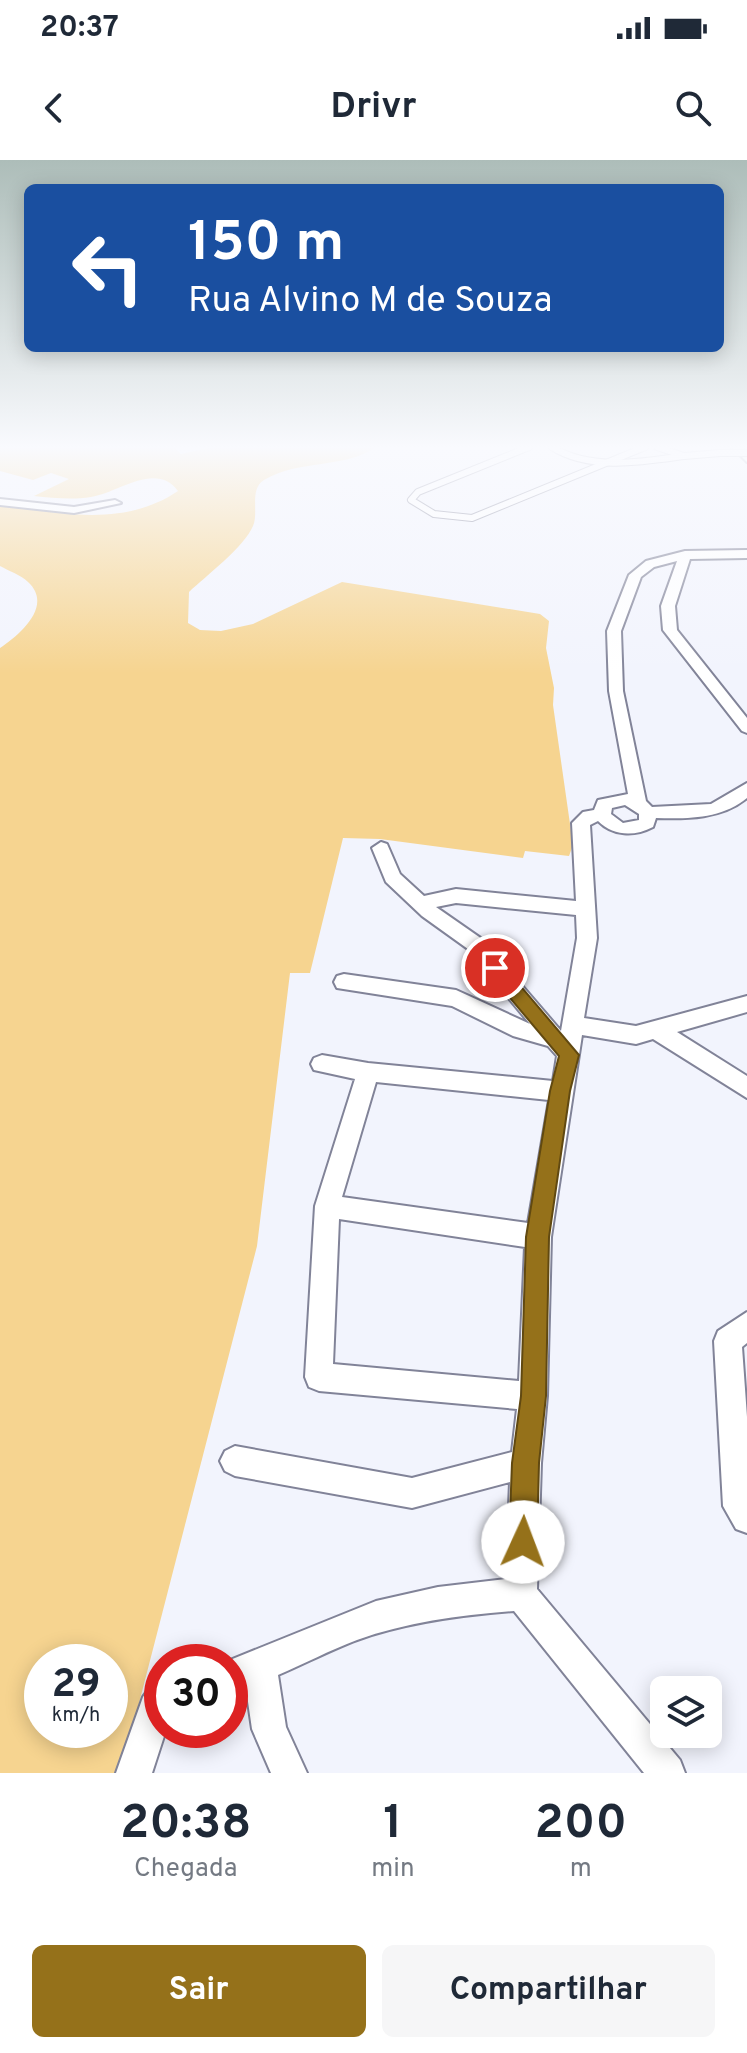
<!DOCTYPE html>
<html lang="pt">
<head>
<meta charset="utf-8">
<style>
	:root { --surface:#fff; --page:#f6f6f7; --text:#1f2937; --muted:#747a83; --accent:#95711a }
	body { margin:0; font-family:Overpass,sans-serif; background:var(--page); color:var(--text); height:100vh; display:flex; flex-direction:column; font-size:30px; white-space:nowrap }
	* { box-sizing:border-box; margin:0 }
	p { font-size:26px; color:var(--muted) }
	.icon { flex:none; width:44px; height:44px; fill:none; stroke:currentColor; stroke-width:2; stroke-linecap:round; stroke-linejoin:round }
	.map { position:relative; height:1613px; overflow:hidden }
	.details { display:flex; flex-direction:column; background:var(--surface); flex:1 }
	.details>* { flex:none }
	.banner { position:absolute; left:24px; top:24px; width:700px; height:168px; border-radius:12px; box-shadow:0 4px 20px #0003; background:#1a4fa0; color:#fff; overflow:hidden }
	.fabs { position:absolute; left:650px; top:1516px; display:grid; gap:16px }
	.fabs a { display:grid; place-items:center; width:72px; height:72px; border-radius:12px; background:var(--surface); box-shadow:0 4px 20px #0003; font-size:40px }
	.speed { position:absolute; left:24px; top:1484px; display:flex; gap:16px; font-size:40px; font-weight:700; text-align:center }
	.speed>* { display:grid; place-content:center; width:104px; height:104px; border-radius:50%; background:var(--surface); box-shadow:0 4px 20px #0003; line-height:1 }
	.speed small { font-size:20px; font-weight:400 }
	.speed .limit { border:12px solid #d22; background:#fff; color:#111 }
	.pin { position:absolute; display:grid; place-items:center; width:68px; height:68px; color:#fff; margin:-34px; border:4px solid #fff; border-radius:50%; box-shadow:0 2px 8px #0007 }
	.me { position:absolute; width:88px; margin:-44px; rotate:2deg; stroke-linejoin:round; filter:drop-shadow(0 0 6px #0008) }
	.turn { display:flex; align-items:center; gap:28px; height:168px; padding:0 32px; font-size:36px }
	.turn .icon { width:104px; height:104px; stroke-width:2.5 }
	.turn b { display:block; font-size:56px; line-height:68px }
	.eta { display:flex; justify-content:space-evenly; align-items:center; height:136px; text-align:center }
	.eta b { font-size:48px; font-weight:700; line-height:56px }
	.primary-button { display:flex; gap:16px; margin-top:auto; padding:16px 32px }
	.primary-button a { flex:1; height:92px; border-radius:12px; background:var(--accent); color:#fff; font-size:32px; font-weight:700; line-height:92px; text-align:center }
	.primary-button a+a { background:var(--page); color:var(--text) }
	.status { display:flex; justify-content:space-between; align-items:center; height:56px; padding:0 40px; background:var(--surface); direction:ltr }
	.status svg { height:22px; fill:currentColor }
	header { display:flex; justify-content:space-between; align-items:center; height:104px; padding:0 32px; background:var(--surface); font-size:36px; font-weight:700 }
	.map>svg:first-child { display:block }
</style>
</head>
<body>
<div class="status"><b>20:37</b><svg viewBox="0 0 49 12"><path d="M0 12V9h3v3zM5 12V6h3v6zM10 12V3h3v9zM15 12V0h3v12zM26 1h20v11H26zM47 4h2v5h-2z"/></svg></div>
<header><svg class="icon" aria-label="back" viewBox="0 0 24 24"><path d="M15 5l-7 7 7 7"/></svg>Drivr<svg class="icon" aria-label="search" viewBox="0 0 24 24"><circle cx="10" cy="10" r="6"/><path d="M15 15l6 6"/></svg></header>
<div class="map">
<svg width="747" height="1613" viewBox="0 0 747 1613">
	<rect width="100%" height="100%" fill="#f2f4fd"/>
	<path fill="#f6d490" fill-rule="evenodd" d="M0 287H174L181 294 214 287H376C345 309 299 299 264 320 249 329 259 352 253 366 244 387 206 416 189 432L188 463 200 470 221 471 253 464 342 422 540 454 549 461 546 488 554 528 553 545 573 685 569 696 525 691 523 698 380 679 343 678 310 813H290L257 1086 121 1613H0V488C19 475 54 446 28 422 21 415 9 411 0 406V345C61 353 123 368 178 331 156 301 118 333 91 337 72 340 53 338 34 336L69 319 51 313 33 320 0 311ZM42 1502H110V1570H42Z"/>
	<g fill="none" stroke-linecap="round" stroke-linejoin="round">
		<defs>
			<g id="service">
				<path d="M529 287 418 332 411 340 434 354 472 358 645 287"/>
				<path d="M552 287C590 311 642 302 684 296"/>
				<path d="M657 287 684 296 720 293"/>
			</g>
			<g id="minor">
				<path d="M732 287H742L747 293V302Z"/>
				<path d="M0 339 74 347 115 340 121 343 74 353 0 345Z"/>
				<path d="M747 390V398L690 399 675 446 677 470 747 558V573L742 571 663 470 661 446 677 401 654 407 641 417 621 471 623 531 646 641 652 647 711 644 747 623V638C722 659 687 659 656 658L653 667C634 677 613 676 598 661L590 665 597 778 584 858 636 866 747 836V852L677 872 747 916V938L653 879 636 884 582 875 551 1077 547 1236 541 1303 537 1429 680 1600 685 1613H644L514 1451C461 1455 407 1462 357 1480 330 1490 304 1504 278 1515L286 1567 307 1613H271L252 1569 246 1528 230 1534V1502H225L376 1441 438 1427 506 1419 510 1322 412 1348 235 1316 225 1311 220 1301 225 1291 235 1286 412 1318 512 1292 517 1249 319 1231 309 1227 305 1217 315 1046 355 919 314 910 311 904 314 898 322 895 368 903 553 921 557 896 548 886 513 876 452 846 337 828 334 822 337 816 344 814 456 830 530 864 468 789 422 756 386 722 372 688 381 682 387 684 400 714 424 736 456 729 576 741 572 663 583 652 594 650 598 640 628 634 609 531 607 471 629 415 646 401 685 391ZM625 645 639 654V660L623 663 611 654 612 648ZM456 743 576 755 577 778 561 871 482 779 436 747ZM376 922 549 940 528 1063 342 1037ZM339 1059 525 1087 519 1221 333 1204Z"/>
				<path d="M747 1152V1183L742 1187 747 1257V1373L736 1369 723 1346 714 1181 718 1171Z"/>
				<path d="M162 1522V1570H166L152 1613H116L143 1537 150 1527Z"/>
			</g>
		</defs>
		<use href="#service" stroke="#818398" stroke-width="8"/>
		<use href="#minor" stroke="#818398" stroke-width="4"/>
		<use href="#service" stroke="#fff" stroke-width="6"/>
		<use href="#minor" fill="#fff" fill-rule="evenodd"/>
		<defs>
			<path id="service-bridge" d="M720 293H747"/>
		</defs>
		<use href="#service-bridge" stroke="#818398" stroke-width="8" stroke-linecap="butt"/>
		<use href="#service-bridge" stroke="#fff" stroke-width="6"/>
	</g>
	<linearGradient id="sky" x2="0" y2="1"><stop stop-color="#adbdb9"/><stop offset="0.56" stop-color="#f9fafe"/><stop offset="1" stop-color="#f9fafe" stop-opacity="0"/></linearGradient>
	<rect width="747" height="513" fill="url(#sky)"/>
	<path fill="#95711a" stroke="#614911" stroke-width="2" d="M495 801 501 803 579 895 570 931 549 1077 546 1236 539 1303 537 1382 533 1392 523 1396 513 1392 509 1382 512 1303 521 1236 526 1077 550 931 559 896 489 813 486 808Z"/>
</svg>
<div class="fabs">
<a><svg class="icon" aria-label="layers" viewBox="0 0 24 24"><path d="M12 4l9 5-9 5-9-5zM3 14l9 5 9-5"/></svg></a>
</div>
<div class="speed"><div>29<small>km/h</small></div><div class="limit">30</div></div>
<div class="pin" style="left:495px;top:808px;background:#d93025"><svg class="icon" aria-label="arrive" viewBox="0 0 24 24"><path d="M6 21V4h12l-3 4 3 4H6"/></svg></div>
<svg class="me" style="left:523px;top:1382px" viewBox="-20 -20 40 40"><circle r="19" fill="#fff"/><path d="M0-13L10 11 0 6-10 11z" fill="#95711a"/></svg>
<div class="banner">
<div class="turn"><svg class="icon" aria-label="left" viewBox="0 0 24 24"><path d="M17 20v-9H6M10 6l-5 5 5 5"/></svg><div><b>150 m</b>Rua Alvino M de Souza</div></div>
</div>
</div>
<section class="details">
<div class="eta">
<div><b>20:38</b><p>Chegada</p></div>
<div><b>1</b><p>min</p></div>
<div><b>200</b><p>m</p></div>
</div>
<div class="primary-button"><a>Sair</a><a>Compartilhar</a></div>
</section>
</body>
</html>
